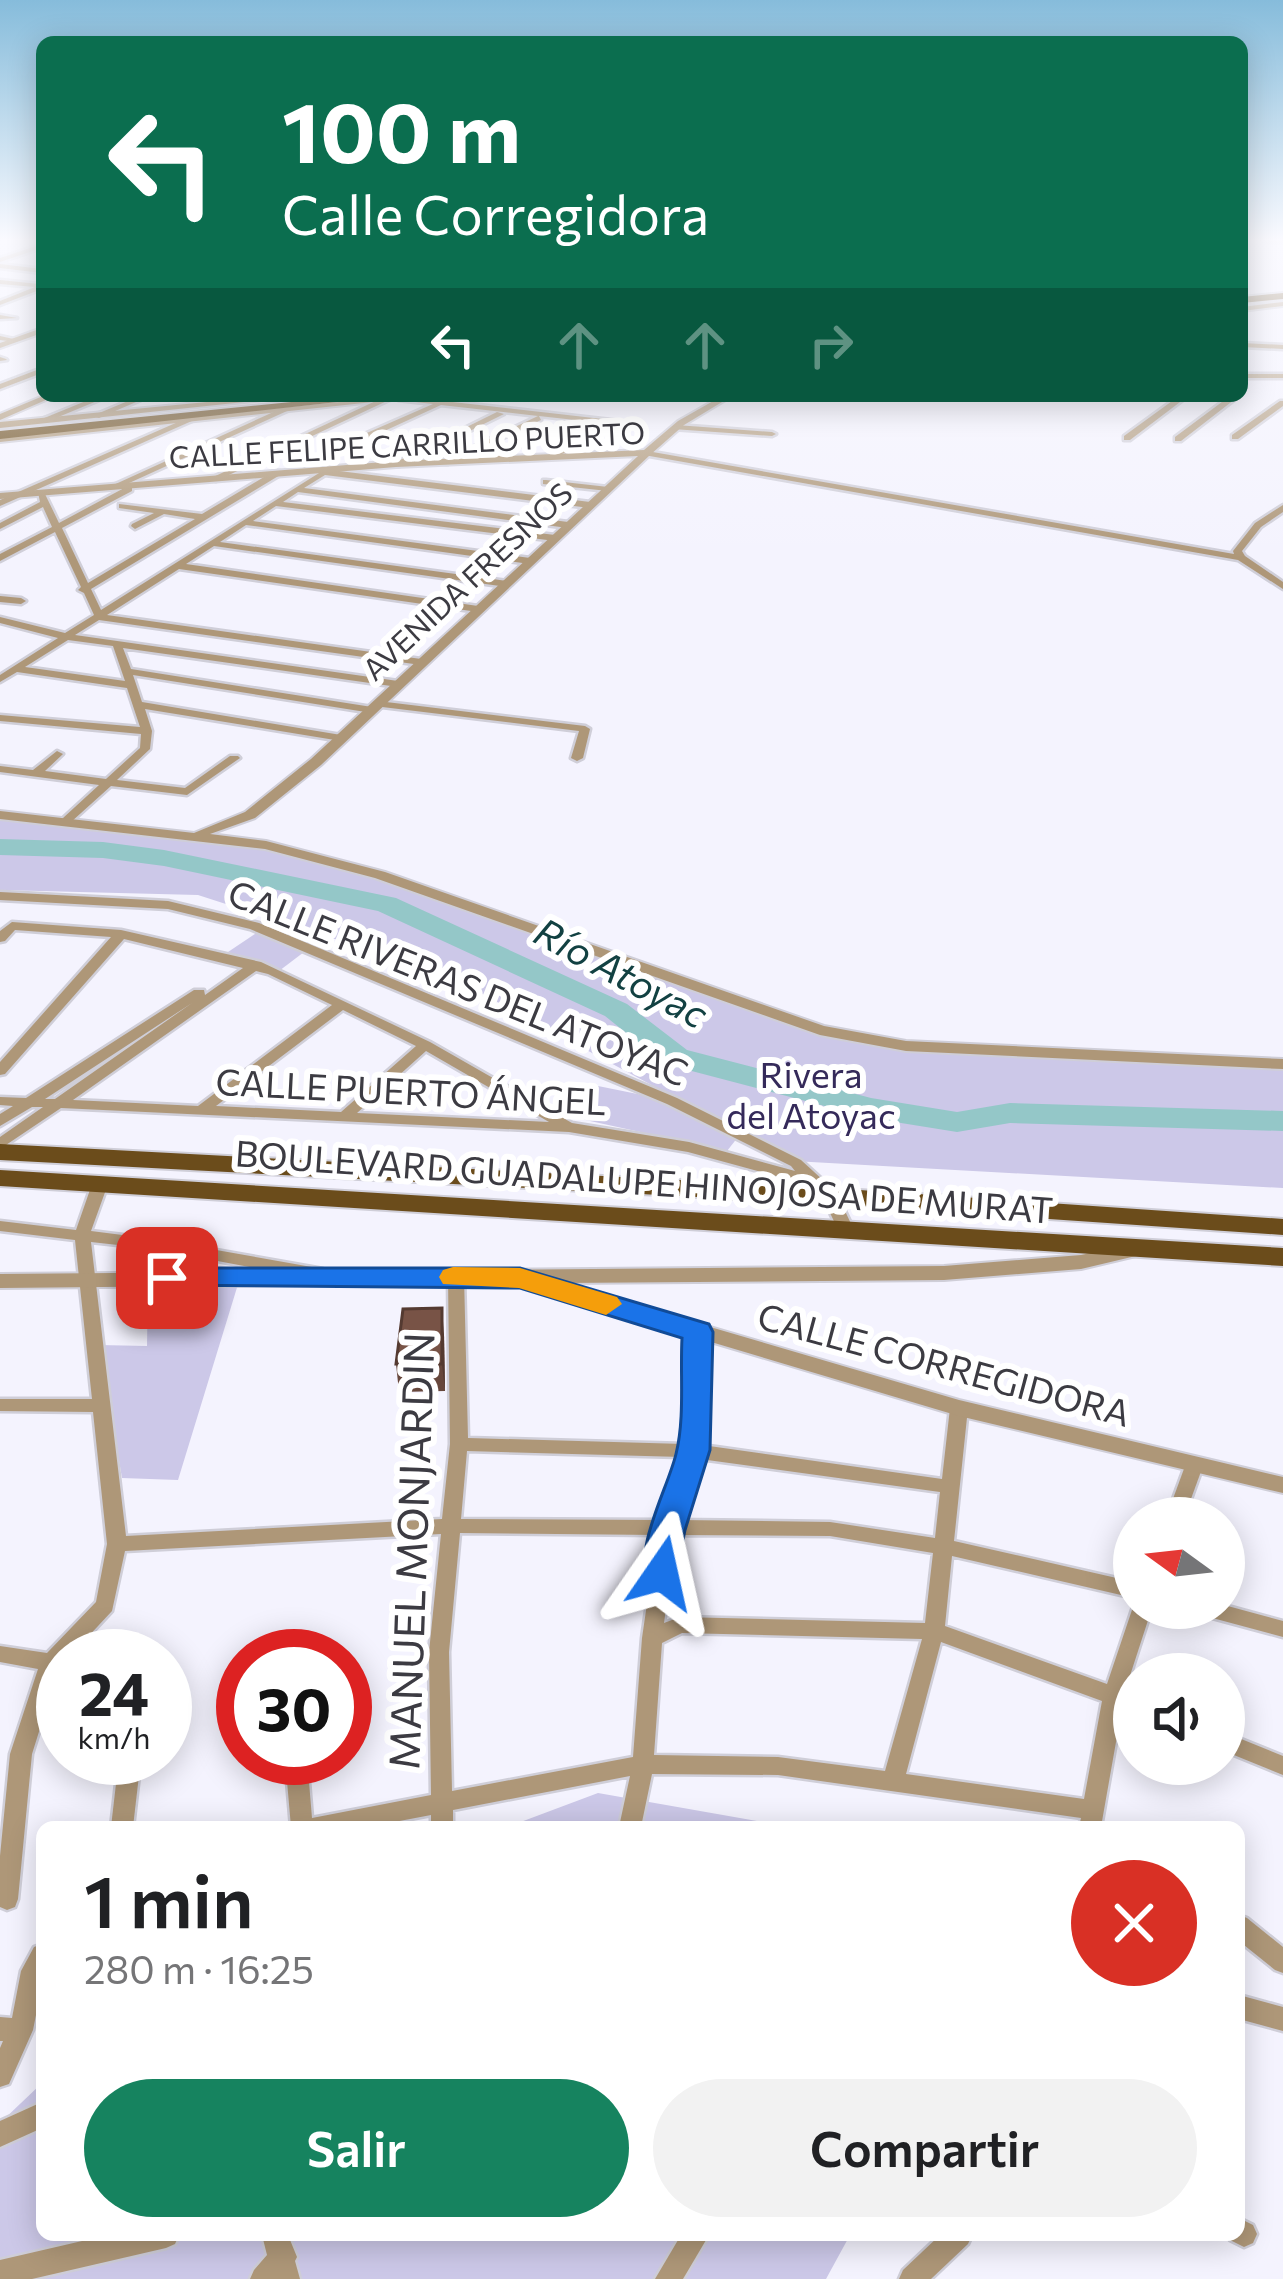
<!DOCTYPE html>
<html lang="es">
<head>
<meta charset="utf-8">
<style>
	:root { --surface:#fff; --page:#f2f2f2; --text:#202124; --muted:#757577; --accent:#16835f }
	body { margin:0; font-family:Commissioner,sans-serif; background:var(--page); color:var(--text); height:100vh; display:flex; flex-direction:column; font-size:45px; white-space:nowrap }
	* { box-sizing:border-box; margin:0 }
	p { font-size:39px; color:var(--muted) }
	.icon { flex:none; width:66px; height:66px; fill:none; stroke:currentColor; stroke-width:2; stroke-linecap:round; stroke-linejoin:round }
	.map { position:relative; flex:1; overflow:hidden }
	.panel { position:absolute; left:36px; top:1821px; width:1209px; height:420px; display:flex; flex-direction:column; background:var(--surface); border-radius:18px; box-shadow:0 6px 30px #0003 }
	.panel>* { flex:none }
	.banner { position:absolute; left:36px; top:36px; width:1212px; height:366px; border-radius:18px; box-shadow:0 6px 30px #0003; background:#0b6e4f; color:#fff; overflow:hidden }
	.needle { width:78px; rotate:285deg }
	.buttons { position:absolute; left:1113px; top:1497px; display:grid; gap:24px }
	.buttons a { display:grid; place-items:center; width:132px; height:132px; border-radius:50%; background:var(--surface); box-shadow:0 6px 30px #0003; font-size:60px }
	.speed { position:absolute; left:36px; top:1629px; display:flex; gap:24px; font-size:60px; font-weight:700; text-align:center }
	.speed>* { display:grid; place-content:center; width:156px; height:156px; border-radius:50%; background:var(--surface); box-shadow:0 6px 30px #0003; line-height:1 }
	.speed small { font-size:30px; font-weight:400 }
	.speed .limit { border:18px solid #d22; background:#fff; color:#111 }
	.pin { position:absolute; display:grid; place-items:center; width:102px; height:102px; color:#fff; margin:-51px; border-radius:24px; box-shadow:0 6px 18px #0006 }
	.me { position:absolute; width:132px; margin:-66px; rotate:11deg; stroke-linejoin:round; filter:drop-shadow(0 0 9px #0008) }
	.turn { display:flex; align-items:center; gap:42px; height:252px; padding:0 48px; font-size:54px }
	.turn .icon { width:156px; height:156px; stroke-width:2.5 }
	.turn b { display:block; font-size:84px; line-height:102px }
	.lanes { display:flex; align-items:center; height:114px; padding:0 48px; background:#0003; justify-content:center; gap:60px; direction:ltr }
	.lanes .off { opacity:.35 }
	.round { display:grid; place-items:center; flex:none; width:126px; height:126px; border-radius:63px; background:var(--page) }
	.headline { display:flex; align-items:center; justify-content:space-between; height:204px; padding:0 48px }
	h1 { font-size:72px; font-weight:600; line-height:90px }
	.button { display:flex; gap:24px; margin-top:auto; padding:24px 48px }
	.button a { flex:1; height:138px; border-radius:72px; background:var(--accent); color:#fff; font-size:48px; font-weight:600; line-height:138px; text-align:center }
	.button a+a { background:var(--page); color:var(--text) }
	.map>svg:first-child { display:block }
</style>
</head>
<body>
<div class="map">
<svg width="1283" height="2279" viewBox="0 0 1283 2279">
	<rect width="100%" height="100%" fill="#f4f3fe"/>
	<g fill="#ccc8e8">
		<path d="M0 816 196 834 380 875 820 1030 906 1046 1283 1068V1188L793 1161 447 975 198 895 0 890Z"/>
		<path d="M258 932 308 949 279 971 228 952Z"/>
		<path d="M598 1086 672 1101 738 1137 727 1151 581 1119Z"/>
		<path d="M239 1281 178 1480 122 1478 99 1345 147 1346 148 1283Z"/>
		<path d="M598 1793 791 1827H507Z"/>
		<path d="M42 2083V2235H850L826 2279H0V2123Z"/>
	</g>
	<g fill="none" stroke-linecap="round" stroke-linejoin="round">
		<path fill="#94c7c8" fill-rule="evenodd" d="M0 839 103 842 164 850 396 898 627 1004 687 1050 871 1098 957 1112 1010 1103 1283 1111V1131L1010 1123 957 1132 870 1118 665 1064 605 1016 378 911 164 866 103 858 0 855Z"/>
		<defs>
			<g id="minor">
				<path d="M1260 239H1283V243L1263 241Z"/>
				<path d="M42 244V248L0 262V258Z"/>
				<path d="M0 264 42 269V273L0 268Z"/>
				<path d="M0 280 39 284 42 285V289L0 305V301L35 287 0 284Z"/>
				<path d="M0 315 17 318 0 319Z"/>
				<path d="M0 336 18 340 15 342 0 340Z"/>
				<path d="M1242 343 1283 345V349L1242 347Z"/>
				<path d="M0 357 6 359 7 360 0 361Z"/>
				<path d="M42 368V373L0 389V384Z"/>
				<rect x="1242" y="374" width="41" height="4"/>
				<path d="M98 396H109L44 423 37 421Z"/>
				<path d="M140 396H150L99 418 92 416Z"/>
				<path d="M400 396 620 421 624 423 556 457H553V453L611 424 539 416 541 420 448 464H445V460L538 416 441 405 343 450H337V446L433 404 398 400Z"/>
				<path d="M1179 396H1188L1130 440H1124V436Z"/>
				<path d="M1230 396H1239L1181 441H1175V437Z"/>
				<path d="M382 398 389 400 216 481 209 479Z"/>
				<path d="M1280 401H1283V406L1238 439H1232V435Z"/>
				<path d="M280 409 287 411 116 489 109 487Z"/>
				<path d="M497 412 504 414 399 466 392 464Z"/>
				<path d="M187 418 194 420 0 506V500Z"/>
				<path d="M676 425 772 432 776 434 772 436 673 429Z"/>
				<path d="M541 429 548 431 493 461 486 459Z"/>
				<path d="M647 451 1234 554 1233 551 1255 523 1283 505V512L1261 527 1242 551 1245 556 1283 582V589L1238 560 644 455V451Z"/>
				<path d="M327 468 331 470 590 502 594 505 590 508 325 475 304 488 568 522 572 525 568 528 298 492 283 502 555 535 559 538 555 541 276 506 253 521 530 558 535 561 530 564 246 525 220 542 507 581 512 584 507 587 214 546 186 564 478 606 483 609 478 612 179 569 107 615 421 659 426 662 421 665 99 620 75 635 398 681 403 684 398 687 123 648 131 669 372 707 377 710 372 713 133 675 142 702 341 735 346 738 341 741 145 709 152 731 150 749 117 780 185 788 230 756H238L240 758 187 795 111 786 71 822 67 824 61 820 63 818 99 785 0 772V766L33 770 57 751 63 754 45 771 106 779 140 748 141 734 0 721V715L140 727 127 688 17 672 0 682V675L58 638 0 623V617L65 633 94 615 84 593 78 590 81 587 55 532 0 561V554L52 527 43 507 0 529V523L40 502 38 492 45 494 59 523 126 487H132V491L62 528 88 583 195 519 164 514 135 529 131 526 132 524 154 513 119 508V504L202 514 274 471H280V475L91 589 101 610ZM68 640 113 646 125 681 25 667Z"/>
				<path d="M546 480 608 487 612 489 608 491 543 484V480Z"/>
				<path d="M0 596 21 598 26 601 21 604 0 602Z"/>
				<path d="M378 701 585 726 590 729 583 758 577 761 571 758 579 731 374 706 373 704Z"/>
				<path d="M0 892 168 901 259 923 677 1098 801 1160 836 1192 854 1230 852 1234H840L823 1198 809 1185 688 1152 569 1132 61 1108 0 1149V1137L43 1107H32L0 1126V1114L13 1106 0 1105V1097L26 1098 194 990H204L205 995 243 968 124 939 5 1074 0 1075V1062L111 937 15 930 5 941 0 942V931L12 922 121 930 261 962 430 1042 572 1123 689 1142 795 1171 791 1166 667 1104 250 929 168 909 0 900ZM256 971 268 974 332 1005 198 1106 73 1100ZM192 1003 55 1099H45ZM343 1010 416 1046 341 1112 216 1106ZM426 1051 549 1122 357 1113Z"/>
				<path d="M100 1179 108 1184 91 1231 154 1239 323 1269 329 1271 331 1275 329 1279 323 1281 154 1249 91 1242 126 1536 442 1519 450 1444 448 1277 450 1273H462L464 1277 468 1438 684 1444 690 1332 692 1328H704L706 1332 702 1445 942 1479 950 1408 953 1403 959 1402 965 1403 968 1408 954 1541 1134 1582V1598L952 1556 945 1626 1107 1684 1134 1604V1608H1152L1125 1691 1134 1694V1712L1122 1708 1101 1827H1079L1081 1818 778 1775 652 1774 641 1827H619L630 1776 453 1810V1827H431V1815L368 1827H291L285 1758H307L312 1818 431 1795 429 1652 441 1534 125 1551 112 1611 70 1656H63V1669L58 1671 32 1754 18 1899 15 1907 7 1910 0 1907V1856L10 1754 38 1669 0 1662V1646L47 1653 96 1602 107 1544 93 1412 0 1411V1399H92L75 1240 0 1231V1221L76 1230 92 1184ZM467 1451 682 1457 661 1520 461 1519ZM700 1459 940 1492 935 1538 830 1522 680 1520ZM460 1533 657 1535 642 1638 633 1757 452 1791 449 1652ZM676 1535 830 1536 933 1553 925 1623 680 1617 664 1623ZM682 1633 922 1639 885 1771 778 1757 654 1755 662 1643ZM941 1642 1102 1701 1084 1799 906 1774Z"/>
				<path d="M1194 1459 1200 1461 1203 1466 1184 1518H1166L1185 1466 1188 1461Z"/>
				<path d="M1224 1605 1283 1621V1637L1205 1616 1198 1614 1195 1608H1224Z"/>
				<path d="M122 1648 151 1650 154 1656H112L115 1650Z"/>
				<path d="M1224 1732 1283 1756V1775L1224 1751Z"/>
				<path d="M119 1758H141L133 1827H111Z"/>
				<path d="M1239 1915 1247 1918 1283 1947V1973L1275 1970 1239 1941Z"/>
				<path d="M42 1944V1985L33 2030 9 2084 0 2087V2048L3 2041H0V2017L12 2018 21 1971 34 1947Z"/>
				<path d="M1239 1995 1283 2007V2031L1239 2019Z"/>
				<path d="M42 2102V2128L0 2147V2121Z"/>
				<path d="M1239 2218 1253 2225 1257 2234 1253 2243 1244 2247 1230 2240 1228 2235H1239Z"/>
				<path d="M108 2235H179L175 2244 166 2248 32 2279H0V2260Z"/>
				<path d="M262 2235H288L297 2257 295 2261 300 2279H250L254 2270 267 2255Z"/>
				<path d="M681 2235H709L683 2279H655Z"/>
				<path d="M940 2235H972L968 2244 931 2279H899L903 2270Z"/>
			</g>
			<g id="tertiary">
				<path d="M1283 302V306L1242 311V307Z"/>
				<path d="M42 328V333L0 348V343Z"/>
				<path d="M43 396H55L0 420V414Z"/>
				<path d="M269 396H300L0 428V422Z"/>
				<path d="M399 396H429L0 442V436Z"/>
				<path d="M722 396H732L684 425 650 455 321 765 255 818 210 834 266 841 385 872 824 1026 906 1041 1283 1059V1069L906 1051 820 1035 375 878 265 849 0 819V811L194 833 245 812 311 759 638 456 396 467 0 499V493L396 461 644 450 678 421Z"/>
				<path d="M1133 1244 1140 1245 1143 1250 1140 1255 1081 1269 944 1280 560 1283 959 1400 1283 1477V1493L959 1416 530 1288 527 1283 0 1288V1274L944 1266 1081 1255Z"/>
			</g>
			<g id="primary">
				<path d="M1283 293V299L1242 303V297Z"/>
				<path d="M351 396H392L0 439V431Z"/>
				<path d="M0 1144 830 1188 1283 1219V1235L830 1204 0 1160Z"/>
				<path d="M0 1170 1283 1248V1266L0 1186Z"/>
			</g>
		</defs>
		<use href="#minor" stroke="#cfced8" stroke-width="5"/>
		<use href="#tertiary" stroke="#cfced8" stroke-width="4"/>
		<use href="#primary" stroke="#cfced8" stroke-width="4"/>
		<use href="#minor" fill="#ae9778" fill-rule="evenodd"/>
		<use href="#tertiary" fill="#ae9778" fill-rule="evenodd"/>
		<use href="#primary" fill="#6b4c1b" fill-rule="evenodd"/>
	</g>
	<path fill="#67473c" d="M444 1335 445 1391 399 1392 396 1364Z"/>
	<path fill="#543a31" d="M442 1308 444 1335 445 1391 442 1364Z"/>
	<path fill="#785346" stroke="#543a31" stroke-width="3" d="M442 1308V1364H396L403 1309Z"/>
	<linearGradient id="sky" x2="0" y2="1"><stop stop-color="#86bcdb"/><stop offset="0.43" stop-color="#fafaff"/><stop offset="1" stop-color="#fafaff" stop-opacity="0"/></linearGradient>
	<rect width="1283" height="558" fill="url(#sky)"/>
	<path fill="#1a73e8" stroke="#114b97" stroke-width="3" d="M167 1268H520L709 1324 713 1332 710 1450 685 1530 674 1583 662 1587 649 1583C632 1551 668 1488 676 1454 685 1418 680 1375 682 1338L520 1288 157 1285 152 1278Z"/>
	<path fill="#f59e0b" d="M453 1267 520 1268 617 1297 622 1304 606 1315 519 1288 443 1284 439 1277 443 1270Z"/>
	<g text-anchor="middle" stroke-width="12" stroke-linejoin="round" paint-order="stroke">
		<g font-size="30" fill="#3c3b42" stroke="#fff">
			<text transform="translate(407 446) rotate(-3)" y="10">CALLE FELIPE CARRILLO PUERTO</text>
			<text transform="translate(468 582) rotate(-43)" y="10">AVENIDA FRESNOS</text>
		</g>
		<g font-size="36" fill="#3c3b42" stroke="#fff">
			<text transform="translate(458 983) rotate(22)" y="13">CALLE RIVERAS DEL ATOYAC</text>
			<text transform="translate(411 1092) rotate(3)" y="13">CALLE PUERTO ÁNGEL</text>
			<text transform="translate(644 1182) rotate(4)" y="13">BOULEVARD GUADALUPE HINOJOSA DE MURAT</text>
			<text transform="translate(944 1365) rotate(15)" y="13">CALLE CORREGIDORA</text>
		</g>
		<g font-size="36" fill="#352a5a" stroke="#fff">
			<text x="811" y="1088">Rivera<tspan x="811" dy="41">del Atoyac</tspan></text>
		</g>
		<g font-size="39" font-style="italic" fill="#124142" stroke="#fff">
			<text transform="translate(621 973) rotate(28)" y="14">Río Atoyac</text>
		</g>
		<g font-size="42" fill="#3c3b42" stroke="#fff">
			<text transform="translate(412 1551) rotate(-88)" y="15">MANUEL MONJARDIN</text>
		</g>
	</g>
</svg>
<div class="buttons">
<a><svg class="needle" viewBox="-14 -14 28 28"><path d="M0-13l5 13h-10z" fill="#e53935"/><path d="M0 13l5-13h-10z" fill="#757577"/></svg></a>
<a><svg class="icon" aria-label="sound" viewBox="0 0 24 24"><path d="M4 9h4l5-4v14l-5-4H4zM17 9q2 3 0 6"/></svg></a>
</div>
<div class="speed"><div>24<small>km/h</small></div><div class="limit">30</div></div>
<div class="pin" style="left:167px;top:1278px;background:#d93025"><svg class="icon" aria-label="arrive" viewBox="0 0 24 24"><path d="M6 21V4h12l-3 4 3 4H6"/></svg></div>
<svg class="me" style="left:662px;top:1573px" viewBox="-20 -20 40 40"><path d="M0-17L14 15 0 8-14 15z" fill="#1a73e8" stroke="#fff" stroke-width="4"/></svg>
<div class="banner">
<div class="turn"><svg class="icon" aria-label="left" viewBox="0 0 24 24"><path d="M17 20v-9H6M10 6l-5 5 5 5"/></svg><div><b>100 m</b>Calle Corregidora</div></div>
<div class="lanes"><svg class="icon" aria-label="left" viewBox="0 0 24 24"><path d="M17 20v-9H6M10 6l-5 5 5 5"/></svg><svg class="icon off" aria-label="ahead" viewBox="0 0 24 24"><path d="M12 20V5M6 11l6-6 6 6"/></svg><svg class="icon off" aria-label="ahead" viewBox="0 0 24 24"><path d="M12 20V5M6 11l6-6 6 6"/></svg><svg class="icon off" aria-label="right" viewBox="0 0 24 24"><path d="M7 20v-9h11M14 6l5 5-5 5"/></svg></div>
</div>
<section class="panel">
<div class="headline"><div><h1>1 min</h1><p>280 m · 16:25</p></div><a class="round" style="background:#d93025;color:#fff"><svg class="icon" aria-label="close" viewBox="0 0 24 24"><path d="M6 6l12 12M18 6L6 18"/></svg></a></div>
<div class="button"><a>Salir</a><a>Compartir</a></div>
</section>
</div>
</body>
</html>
